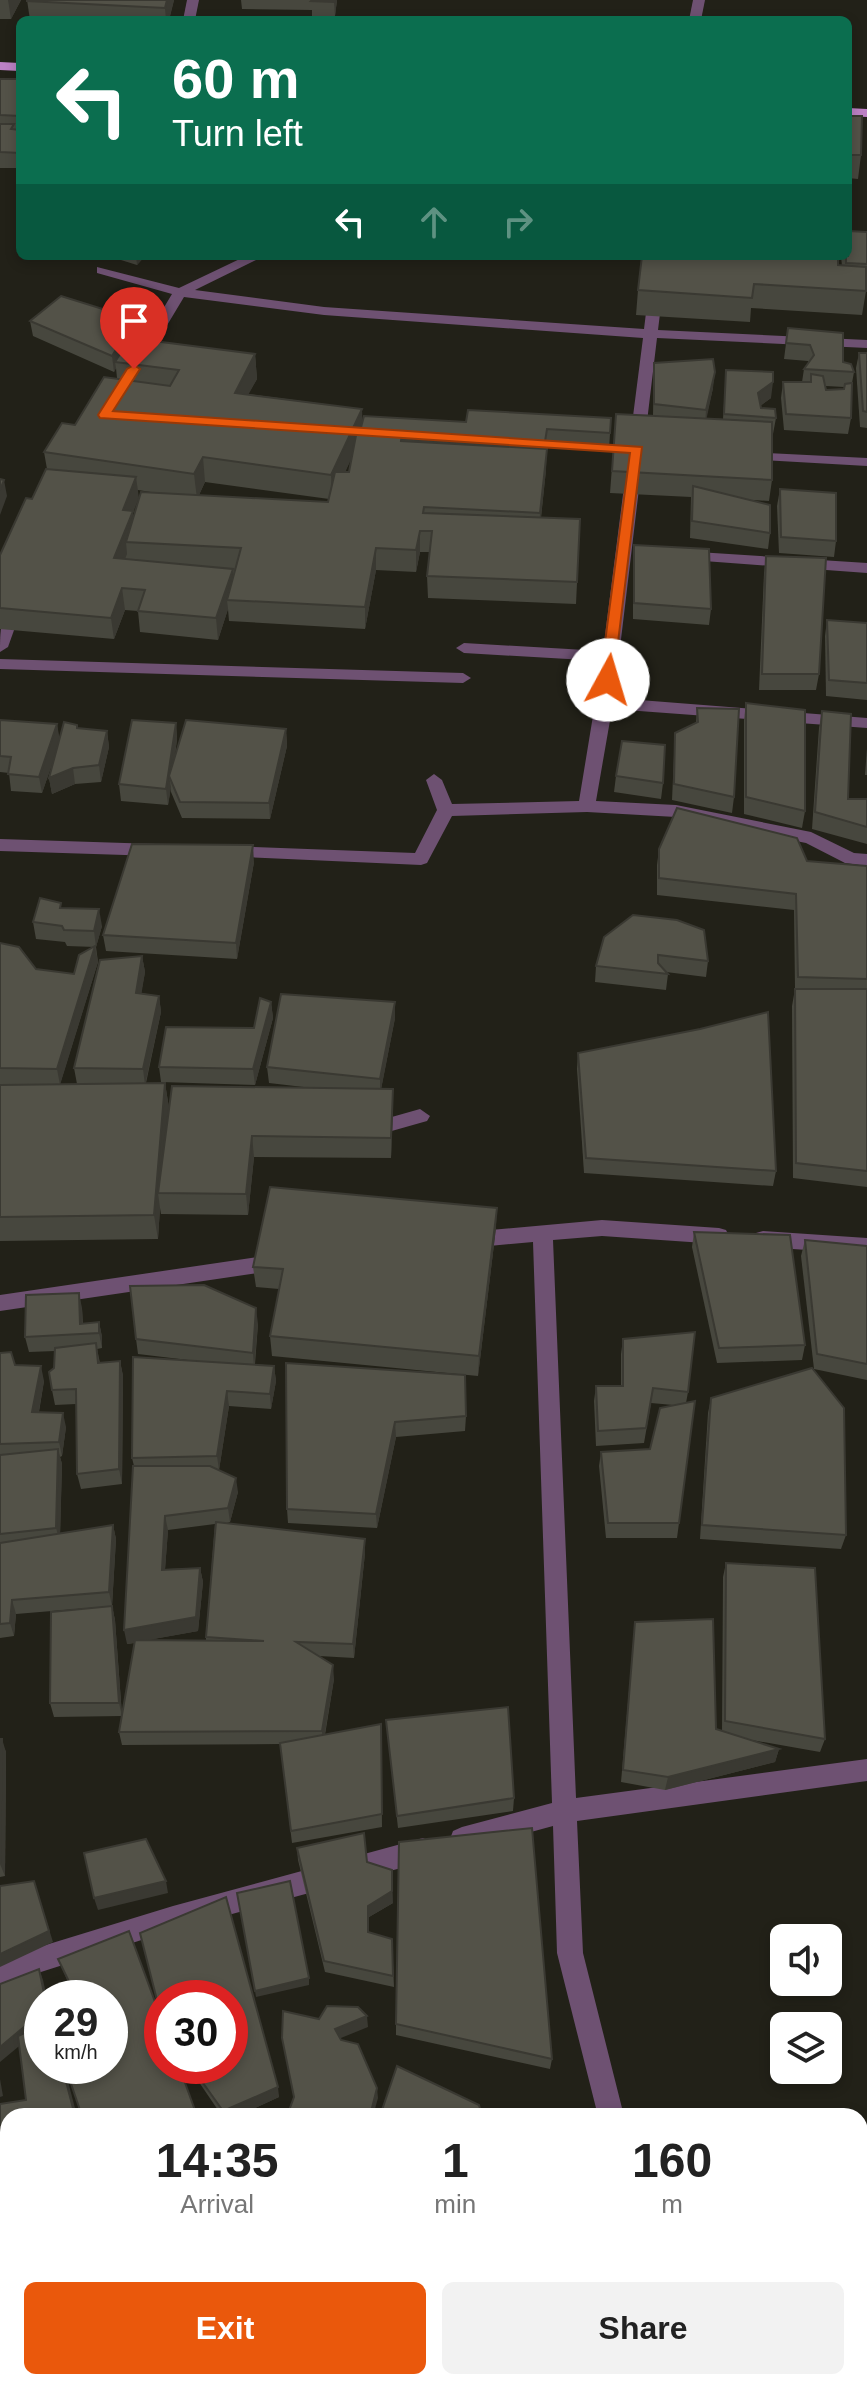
<!DOCTYPE html>
<html lang="en">
<head>
<meta charset="utf-8">
<style>
	:root { --surface:#fff; --page:#f2f2f2; --text:#222; --muted:#767676; --accent:#ea580c }
	body { margin:0; font-family:Arial,sans-serif; background:var(--page); color:var(--text); height:100vh; display:flex; flex-direction:column; font-size:30px; white-space:nowrap }
	* { box-sizing:border-box; margin:0 }
	p { font-size:26px; color:var(--muted) }
	.icon { flex:none; width:44px; height:44px; fill:none; stroke:currentColor; stroke-width:2; stroke-linecap:round; stroke-linejoin:round }
	.map { position:relative; flex:1; overflow:hidden }
	.details { position:absolute; left:0px; top:2108px; width:868px; height:282px; display:flex; flex-direction:column; background:var(--surface); border-radius:24px 24px 0 0; box-shadow:0 4px 12px #0003 }
	.details>* { flex:none }
	.guide { position:absolute; left:16px; top:16px; width:836px; height:244px; border-radius:12px; box-shadow:0 4px 12px #0003; background:#0b6e4f; color:#fff; overflow:hidden }
	.buttons { position:absolute; left:770px; top:1924px; display:grid; gap:16px }
	.buttons a { display:grid; place-items:center; width:72px; height:72px; border-radius:12px; background:var(--surface); box-shadow:0 4px 12px #0003; font-size:40px }
	.speed { position:absolute; left:24px; top:1980px; display:flex; gap:16px; font-size:40px; font-weight:700; text-align:center }
	.speed>* { display:grid; place-content:center; width:104px; height:104px; border-radius:50%; background:var(--surface); box-shadow:0 4px 12px #0003; line-height:1 }
	.speed small { font-size:20px; font-weight:400 }
	.speed .limit { border:12px solid #d22; background:#fff; color:#111 }
	.pin { position:absolute; display:grid; place-items:center; width:68px; height:68px; color:#fff; margin:-82px -34px; border-radius:50% 50% 50% 0; rotate:-45deg; box-shadow:0 0 8px #0007 }
	.pin .icon { rotate:45deg }
	.me { position:absolute; width:88px; margin:-44px; rotate:6deg; stroke-linejoin:round; filter:drop-shadow(0 0 6px #0008) }
	.turn { display:flex; align-items:center; gap:28px; height:168px; padding:0 24px; font-size:36px }
	.turn .icon { width:104px; height:104px; stroke-width:2.5 }
	.turn b { display:block; font-size:56px; line-height:68px }
	.lanes { display:flex; align-items:center; height:76px; padding:0 24px; background:#0003; justify-content:center; gap:40px; direction:ltr }
	.lanes .off { opacity:.35 }
	.eta { display:flex; justify-content:space-evenly; align-items:center; height:136px; text-align:center }
	.eta b { font-size:48px; font-weight:700; line-height:56px }
	.cta { display:flex; gap:16px; margin-top:auto; padding:16px 24px }
	.cta a { flex:1; height:92px; border-radius:12px; background:var(--accent); color:#fff; font-size:32px; font-weight:700; line-height:92px; text-align:center }
	.cta a+a { background:var(--page); color:var(--text) }
	.map>svg:first-child { display:block }
</style>
</head>
<body>
<div class="map">
<svg width="867" height="2389" viewBox="0 0 867 2389">
	<rect width="100%" height="100%" fill="#222118"/>
	<g fill="none" stroke-linecap="round" stroke-linejoin="round">
		<g fill="#6e5172" fill-rule="evenodd">
			<path d="M187 0H199L195 20H183Z"/>
			<path d="M693 0H705L701 20H689Z"/>
			<path d="M246 256H264L195 290 324 307 644 329 653 256H667L658 330 867 340V348L657 338 614 698 867 718V728L612 709 596 801 676 805 811 832 854 853 867 854V866L845 863 806 843 676 817 587 812 452 816 427 863 421 865 222 856 219 852 228 846 415 853 437 810 426 780 434 774 442 780 452 804 579 801 602 661 464 653 456 648 464 643 603 651 643 338 324 315 184 297 142 367H132L130 364 172 294 97 273V267L179 288Z"/>
			<path d="M747 452 867 458V466L742 459V453Z"/>
			<path d="M682 551 867 563V573L677 559 674 556Z"/>
			<path d="M15 600 23 605 8 647 0 652C0 635 0 608 15 600Z"/>
			<path d="M0 659 463 673 471 678 463 683 0 669Z"/>
			<path d="M0 839 156 844 165 850 156 856 0 851Z"/>
			<path d="M420 1109 430 1116 427 1121 367 1138 357 1131 360 1126Z"/>
			<path d="M602 1220 719 1228 726 1230 729 1236 726 1242 719 1244 602 1236 553 1240 576 1798 867 1759V1781L577 1821 583 1953 624 2116H598L557 1953 553 1826 462 1851 453 1847 450 1839 453 1831 462 1827 552 1803 533 1242 468 1248 461 1246 458 1240 461 1234 468 1232Z"/>
			<path d="M763 1231 867 1238V1254L763 1247 756 1245 753 1239 756 1233Z"/>
			<path d="M278 1254 285 1256 288 1262 285 1268 278 1270 0 1311V1295Z"/>
			<path d="M423 1838 432 1842 435 1850 432 1858 423 1862 173 1930 0 1985V1959L173 1906Z"/>
			<path d="M8 2300V2328L0 2331V2303Z"/>
			<rect x="112" y="2382" width="28" height="7"/>
			<path d="M424 2382H452L451 2389H423Z"/>
			<path d="M788 2382H820L822 2389H791Z"/>
		</g>
		<g fill="#bc81c5" fill-rule="evenodd">
			<path d="M0 62 20 63V71L0 70Z"/>
			<path d="M848 108 867 109V117L848 116Z"/>
		</g>
	</g>
	<g fill="#47473e" fill-rule="evenodd">
		<path d="M0 0H21L11 19H0Z"/>
		<path d="M27 0H174L169 20H30Z"/>
		<path d="M241 0H337L335 16H312V10L242 9Z"/>
		<rect x="0" y="79" width="20" height="89"/>
		<path d="M848 116 861 155 858 179 848 178Z"/>
		<path d="M867 232V285L862 315 751 308 750 322 636 315 638 290 842 266 841 256H848Z"/>
		<path d="M108 256H145L137 265Z"/>
		<path d="M30 321 137 335 135 338 255 354 257 379 248 394 362 409V421L466 422 611 418 609 449 546 445V470L541 518 580 519 576 604 428 598 427 576 430 552H420L416 572 376 570 365 629 229 621 228 609 218 640 140 632 138 611 125 610 114 639 0 629V555L32 499 47 469 44 452 75 425 117 378 116 368 114 372 33 336ZM352 456 349 472H345ZM205 482 329 499 328 502 199 495ZM138 490 157 493 133 517V513Z"/>
		<path d="M788 328 843 362 854 372 852 383 851 418 848 434 784 430 781 398 783 382H802L804 369 809 363 808 361 784 359ZM826 386 844 387V389L826 390Z"/>
		<path d="M859 353H867V428L860 427 856 368Z"/>
		<path d="M654 363 713 388 706 418 723 419 726 370 771 398 760 406 761 408 776 418 773 434H772V480L769 501 753 500 770 533 768 549 690 538 691 497 610 493 616 414 653 415Z"/>
		<path d="M780 489 836 541 834 557 779 553 777 506Z"/>
		<path d="M634 545 711 609 709 625 633 619V561Z"/>
		<path d="M766 556 819 674 816 690H759L764 573Z"/>
		<path d="M827 620 867 623V700L826 696 825 636Z"/>
		<path d="M746 703 805 811 802 828 744 814V720Z"/>
		<path d="M697 708 734 797 732 813 672 800 675 733 696 723Z"/>
		<path d="M822 711 848 799H867V844L812 829 819 728Z"/>
		<path d="M0 720 57 724 59 740 77 725 78 728 107 731 109 747 101 782 75 784 52 794 49 778 59 744 42 793 11 791 9 773 0 772Z"/>
		<path d="M176 723 177 739 175 756 286 729 287 746 270 819 182 818 171 792V787L168 805 121 801 119 784Z"/>
		<path d="M867 748V775H865Z"/>
		<path d="M616 776 663 783 661 799 614 792Z"/>
		<path d="M659 849 867 866V1187L793 1178 792 1006 795 989 794 910 657 895V865Z"/>
		<path d="M254 862 237 959 106 951 103 935Z"/>
		<path d="M62 908 102 926 96 947 98 962 60 1084H77L74 1068 142 956 145 972 141 993 159 996 161 1012 146 1083H165L169 1108 168 1120 312 1088 269 1083 267 1067 395 1018 381 1089 393 1110 391 1158 254 1157 248 1215 161 1214 160 1208 158 1239 0 1241V1085H32L0 1084V943L36 969 74 974 95 947 67 946 65 942 36 939 33 922Z"/>
		<path d="M604 937 708 961 706 977 666 972 668 974 666 990 595 982 596 966Z"/>
		<path d="M271 1002 273 1018 255 1085 161 1082 159 1067 254 1028Z"/>
		<path d="M578 1053 776 1171 773 1186 584 1173 577 1069Z"/>
		<path d="M496 1228 478 1376 272 1356 270 1336 279 1289 256 1287 253 1267Z"/>
		<path d="M694 1232 805 1345 802 1360 717 1363 692 1247Z"/>
		<path d="M805 1240 867 1246V1380L814 1369 801 1256Z"/>
		<path d="M82 1308 83 1324 99 1322 102 1337V1348L97 1349 100 1363 120 1361 123 1376 122 1484 81 1489 77 1474 76 1404 55 1405 52 1390 55 1351 29 1352 25 1337Z"/>
		<path d="M258 1324 255 1364 274 1366 276 1381 271 1409 229 1406 219 1470 238 1492 230 1522 227 1523 365 1539V1553L354 1658 319 1656 334 1679 325 1735 381 1724 382 1827 292 1843 280 1744 122 1745 119 1732 122 1716 54 1717 50 1703 112 1606 115 1620 122 1715 135 1643 127 1644 134 1466 132 1458 188 1360 138 1354 136 1339ZM215 1524 206 1637V1641L147 1640 198 1631 203 1582 200 1568 165 1569 168 1530Z"/>
		<path d="M623 1339 688 1392 686 1403 679 1523 677 1538H606L599 1466 601 1452 650 1449 673 1405 651 1403 644 1443 596 1446 594 1401 596 1386H621V1354Z"/>
		<path d="M0 1353 15 1365 44 1381 39 1412 66 1427 62 1456 60 1457 62 1464 60 1533 113 1525 116 1539 112 1606 16 1614 14 1636 0 1638Z"/>
		<path d="M286 1363 466 1416 465 1431 396 1437 377 1528 288 1523 287 1509Z"/>
		<path d="M711 1398 846 1535 841 1549 700 1539 708 1413Z"/>
		<path d="M726 1563 825 1739 820 1752 746 1739 779 1749 775 1762 665 1790 621 1782 635 1622 716 1729 722 1731 723 1577Z"/>
		<path d="M386 1720 514 1798 513 1811 398 1828Z"/>
		<path d="M0 1739 6 1752 5 1876 0 1877Z"/>
		<path d="M297 1848 367 1862 393 1903 369 1917V1932L392 1939 394 1987 325 1972 298 1860Z"/>
		<path d="M226 1897 279 2097 238 2116H222L188 2066H230V1998H162V2016L140 1933Z"/>
		<path d="M129 1931 110 1998H75L58 1959Z"/>
		<path d="M396 2024 552 2059 550 2069 396 2035Z"/>
	</g>
	<g fill="#3a3932">
		<path d="M8 0H21L11 19Z"/>
		<path d="M167 0H174L169 20H166L165 8Z"/>
		<path d="M335 0H337L335 16 334 2Z"/>
		<path d="M136 256H145L137 265Z"/>
		<path d="M135 319 137 335 120 362H115L116 368 114 372 112 356Z"/>
		<path d="M255 354 257 379 236 417 235 393Z"/>
		<path d="M715 372 713 388 705 426 706 410Z"/>
		<path d="M773 382 771 398 756 409 758 393Z"/>
		<path d="M362 409 363 434 332 500 331 475Z"/>
		<path d="M547 449 546 470 539 534 540 513Z"/>
		<path d="M203 457 205 482 197 499 194 474Z"/>
		<path d="M136 477 139 498 133 513 135 533 126 542 127 554 117 580 114 558 123 510Z"/>
		<path d="M4 480 7 496 0 515V490Z"/>
		<path d="M420 531V552L416 572V550Z"/>
		<path d="M376 548V570L365 629V607Z"/>
		<path d="M233 569 234 590 227 600 228 609 218 640 216 618Z"/>
		<path d="M122 588 125 610 114 639 111 618Z"/>
		<path d="M176 723 177 739 171 781 169 776 171 787 168 805 166 789Z"/>
		<path d="M57 724 60 741 42 793 39 777Z"/>
		<path d="M286 729 287 746 270 819 269 803Z"/>
		<path d="M107 731 109 747 101 782 99 765Z"/>
		<path d="M73 768 75 784 52 794 49 778Z"/>
		<path d="M253 845 254 862 237 959 236 943Z"/>
		<path d="M99 909 102 926 96 947 94 931Z"/>
		<path d="M95 946 98 962 60 1085 57 1069Z"/>
		<path d="M142 956 145 972 139 1009 136 993Z"/>
		<path d="M159 996 161 1012 145 1085 143 1069Z"/>
		<path d="M271 1002 273 1018 255 1085 253 1069Z"/>
		<path d="M395 1002V1018L380 1095V1079Z"/>
		<path d="M165 1083 169 1108 162 1193H158L160 1208 158 1239 154 1215Z"/>
		<path d="M393 1089V1110L391 1158V1138Z"/>
		<path d="M252 1136 254 1157 248 1215 246 1194Z"/>
		<path d="M497 1208 496 1228 478 1376 479 1356Z"/>
		<path d="M79 1293 82 1308 83 1334 80 1324Z"/>
		<path d="M256 1308 258 1324 254 1368 253 1353Z"/>
		<path d="M99 1322 102 1337V1348L99 1333Z"/>
		<path d="M120 1361 123 1376 122 1484 119 1469Z"/>
		<path d="M41 1366 44 1381 36 1427 32 1412Z"/>
		<path d="M274 1366 276 1381 271 1409 270 1394Z"/>
		<path d="M227 1391 229 1406 219 1470 217 1456Z"/>
		<path d="M63 1413 66 1427 62 1456 59 1442Z"/>
		<path d="M395 1422 396 1437 377 1528 376 1514Z"/>
		<path d="M58 1449 62 1464 60 1542 56 1528Z"/>
		<path d="M236 1478 238 1492 230 1522 228 1508Z"/>
		<path d="M165 1516 168 1530 164 1584 162 1570Z"/>
		<path d="M113 1525 116 1539 112 1606 109 1592Z"/>
		<path d="M365 1539V1553L354 1658 353 1644Z"/>
		<path d="M200 1568 203 1582 198 1631 127 1644 124 1630Z"/>
		<path d="M12 1600 16 1614 14 1636 10 1623Z"/>
		<path d="M112 1606 115 1620 122 1716 119 1703Z"/>
		<path d="M333 1665 334 1679 323 1744 322 1731Z"/>
		<path d="M2 1739 6 1752 5 1876 0 1864Z"/>
		<path d="M779 1749 775 1762 665 1790 668 1777Z"/>
		<path d="M392 1870 393 1903 369 1917 368 1943V1906Z"/>
		<path d="M34 1881 53 1942 0 1967V1954Z"/>
		<path d="M166 1881 168 1893 98 1910 94 1898Z"/>
		<path d="M39 1969 43 1980 47 1998H45Z"/>
		<path d="M309 1978V1985L256 1997 255 1991Z"/>
		<path d="M42 2012V2027L0 2062V2047Z"/>
		<path d="M367 2016 368 2027 336 2040 335 2029Z"/>
		<path d="M62 2066H64L77 2116H75Z"/>
		<path d="M0 2079 3 2096 0 2097Z"/>
		<path d="M278 2087 279 2097 238 2116H224L223 2111Z"/>
		<path d="M377 2088 378 2098 373 2116H370Z"/>
		<path d="M8 2156V2167L0 2170V2158Z"/>
	</g>
	<g fill="#535248" stroke="#3a3932" stroke-width="2">
		<path d="M27 0H167L165 8 27 1Z"/>
		<path d="M312 0H335L334 2 311 1Z"/>
		<path d="M0 79H20V116L0 115Z"/>
		<path d="M848 116H862L861 155H848Z"/>
		<path d="M0 124H14L11 129 20 130V153L0 152Z"/>
		<path d="M848 231 867 232V264L846 263V256H848Z"/>
		<path d="M642 256H838V265L866 267V291L754 284 752 298 638 290Z"/>
		<path d="M61 296 135 319 112 356 30 321Z"/>
		<path d="M788 328 843 333V362L851 364 854 372 804 369 814 355 810 345 786 343Z"/>
		<path d="M130 338 255 354 235 393 362 409 331 475 203 457 194 474 44 452 62 423 75 425 104 377 170 386 179 370 115 362Z"/>
		<path d="M859 353H867V412L863 411Z"/>
		<path d="M713 359 715 372 706 410 654 404V363Z"/>
		<path d="M726 370 773 372V382L758 393 761 408 775 409 776 418 724 414Z"/>
		<path d="M811 374 823 376 826 390 844 389 845 384 852 383 851 418 786 414 783 382H811Z"/>
		<path d="M468 410 611 418 610 433 547 429 544 448 402 439V433L360 431 364 416 466 422Z"/>
		<path d="M616 414 772 422V480L612 471Z"/>
		<path d="M357 430 402 433 401 441 547 449 540 513 424 507 423 513 580 519 577 582 427 576 432 531H420L416 550 376 548 365 607 227 600 241 548 126 542 141 492 328 502 335 472H349Z"/>
		<path d="M46 469 136 477 123 510 133 511 114 558 233 569 216 618 138 611 145 590 122 588 111 618 0 608V555L26 498 32 499Z"/>
		<path d="M0 479 4 480 0 490Z"/>
		<path d="M693 486 770 505V533L692 521Z"/>
		<path d="M780 489 836 493V541L781 537Z"/>
		<path d="M634 545 709 549 711 609 634 603Z"/>
		<path d="M766 556 826 558 819 674H762Z"/>
		<path d="M827 620 867 623V683L829 680Z"/>
		<path d="M746 703 805 710V811L746 797Z"/>
		<path d="M697 708 739 709 734 797 674 784 675 733 698 722Z"/>
		<path d="M822 711 851 714 848 799H867V827L815 812Z"/>
		<path d="M0 720 57 724 39 777 8 774 11 757 0 756Z"/>
		<path d="M132 720 176 723 166 789 119 784Z"/>
		<path d="M186 720 286 729 269 803 180 802 169 776Z"/>
		<path d="M64 722 77 725V728L107 731 99 765 73 768 49 778Z"/>
		<path d="M622 741 665 745 663 783 616 776Z"/>
		<path d="M677 808 797 838 807 861 867 866V979L798 977 796 894 659 878V849Z"/>
		<path d="M132 844 253 845 236 943 103 935Z"/>
		<path d="M40 898 61 903 60 908 99 909 94 931 64 930 62 926 33 922Z"/>
		<path d="M633 915 677 920 704 930 708 961 658 955V963L668 974 596 966 604 937Z"/>
		<path d="M0 943 19 947 36 969 74 974 79 955 95 946 57 1069 0 1068Z"/>
		<path d="M142 956 136 993 159 996 143 1069 74 1068 100 960Z"/>
		<path d="M795 989H867V1171L796 1163Z"/>
		<path d="M281 994 395 1002 380 1079 267 1067Z"/>
		<path d="M260 998 271 1002 253 1069 159 1067 166 1027 254 1028Z"/>
		<path d="M768 1012 776 1171 586 1158 578 1053 700 1029Z"/>
		<path d="M165 1083 154 1215 0 1217V1085Z"/>
		<path d="M172 1086 393 1089 391 1138 252 1136 246 1194 158 1193Z"/>
		<path d="M270 1187 497 1208 479 1356 270 1336 283 1269 253 1267Z"/>
		<path d="M694 1232 790 1235 805 1345 719 1348Z"/>
		<path d="M805 1240 867 1246V1364L817 1354Z"/>
		<path d="M204 1285 256 1308 253 1353 136 1339 130 1286Z"/>
		<path d="M79 1293 80 1324 99 1322V1333L25 1337 26 1295Z"/>
		<path d="M695 1332 688 1392 653 1388 646 1428 598 1431 596 1386H623V1339Z"/>
		<path d="M96 1343 98 1363 120 1361 119 1469 77 1474 76 1389 52 1390 49 1372 54 1368 55 1348Z"/>
		<path d="M11 1352 15 1365 41 1366 32 1412 63 1413 59 1442 0 1444V1353Z"/>
		<path d="M133 1357 274 1366 270 1394 227 1391 217 1456 132 1458Z"/>
		<path d="M286 1363 465 1375 466 1416 395 1422 376 1514 287 1509Z"/>
		<path d="M812 1368 844 1408 846 1535 702 1525 711 1398Z"/>
		<path d="M695 1401 679 1523H608L601 1452 650 1449 660 1408Z"/>
		<path d="M58 1449 56 1528 0 1534V1455Z"/>
		<path d="M133 1466H210L236 1478 228 1508 165 1516 162 1570 200 1568 196 1617 124 1630Z"/>
		<path d="M216 1522 365 1539 353 1644 296 1642 333 1665 322 1731 119 1732 135 1640 264 1641 206 1637Z"/>
		<path d="M113 1525 109 1592 12 1600 10 1623 0 1624V1543Z"/>
		<path d="M726 1563 815 1568 825 1739 725 1721Z"/>
		<path d="M112 1606 119 1703H50L51 1612Z"/>
		<path d="M713 1619 716 1729 779 1749 668 1777 623 1770 635 1622Z"/>
		<path d="M508 1707 514 1798 397 1816 386 1720Z"/>
		<path d="M381 1724 382 1814 291 1831 280 1743Z"/>
		<path d="M0 1739H2L0 1864Z"/>
		<path d="M532 1828 552 2059 396 2024 399 1842Z"/>
		<path d="M364 1833 367 1862 392 1870V1891L368 1906V1932L392 1939 393 1976 324 1961 297 1848Z"/>
		<path d="M146 1839 166 1881 94 1898 84 1853Z"/>
		<path d="M34 1881 49 1931 0 1954V1886Z"/>
		<path d="M290 1881 309 1978 255 1991 237 1893Z"/>
		<path d="M226 1897 278 2087 223 2111 191 2066H230V1998H162V2011L158 2004 140 1933Z"/>
		<path d="M129 1931 162 2021V2066H179L197 2116H82L65 2066H110V1998H77L58 1959Z"/>
		<path d="M39 1969 45 1998H42V2012L0 2047V1984Z"/>
		<path d="M327 2006 358 2007 367 2016 335 2029 341 2040 358 2044 377 2088 370 2116H287L294 2097 282 2038 283 2011 319 2019Z"/>
		<path d="M42 2025V2066H62L75 2116H8V2156L0 2158V2104L26 2100 18 2036Z"/>
		<path d="M397 2066 479 2105 482 2116H380Z"/>
	</g>
	<path fill="#ea580c" stroke="#983908" stroke-width="2" d="M134 365 140 369 113 411 642 447 613 683 600 680 630 453 100 418 98 415 127 369Z"/>
</svg>
<div class="buttons">
<a><svg class="icon" aria-label="sound" viewBox="0 0 24 24"><path d="M4 9h4l5-4v14l-5-4H4zM17 9q2 3 0 6"/></svg></a>
<a><svg class="icon" aria-label="layers" viewBox="0 0 24 24"><path d="M12 4l9 5-9 5-9-5zM3 14l9 5 9-5"/></svg></a>
</div>
<div class="speed"><div>29<small>km/h</small></div><div class="limit">30</div></div>
<div class="pin" style="left:134px;top:369px;background:#d93025"><svg class="icon" aria-label="arrive" viewBox="0 0 24 24"><path d="M6 21V4h12l-3 4 3 4H6"/></svg></div>
<svg class="me" style="left:608px;top:680px" viewBox="-20 -20 40 40"><circle r="19" fill="#fff"/><path d="M0-13L10 11 0 6-10 11z" fill="#ea580c"/></svg>
<div class="guide">
<div class="turn"><svg class="icon" aria-label="left" viewBox="0 0 24 24"><path d="M17 20v-9H6M10 6l-5 5 5 5"/></svg><div><b>60 m</b>Turn left</div></div>
<div class="lanes"><svg class="icon" aria-label="left" viewBox="0 0 24 24"><path d="M17 20v-9H6M10 6l-5 5 5 5"/></svg><svg class="icon off" aria-label="ahead" viewBox="0 0 24 24"><path d="M12 20V5M6 11l6-6 6 6"/></svg><svg class="icon off" aria-label="right" viewBox="0 0 24 24"><path d="M7 20v-9h11M14 6l5 5-5 5"/></svg></div>
</div>
<section class="details">
<div class="eta">
<div><b>14:35</b><p>Arrival</p></div>
<div><b>1</b><p>min</p></div>
<div><b>160</b><p>m</p></div>
</div>
<div class="cta"><a>Exit</a><a>Share</a></div>
</section>
</div>
</body>
</html>
